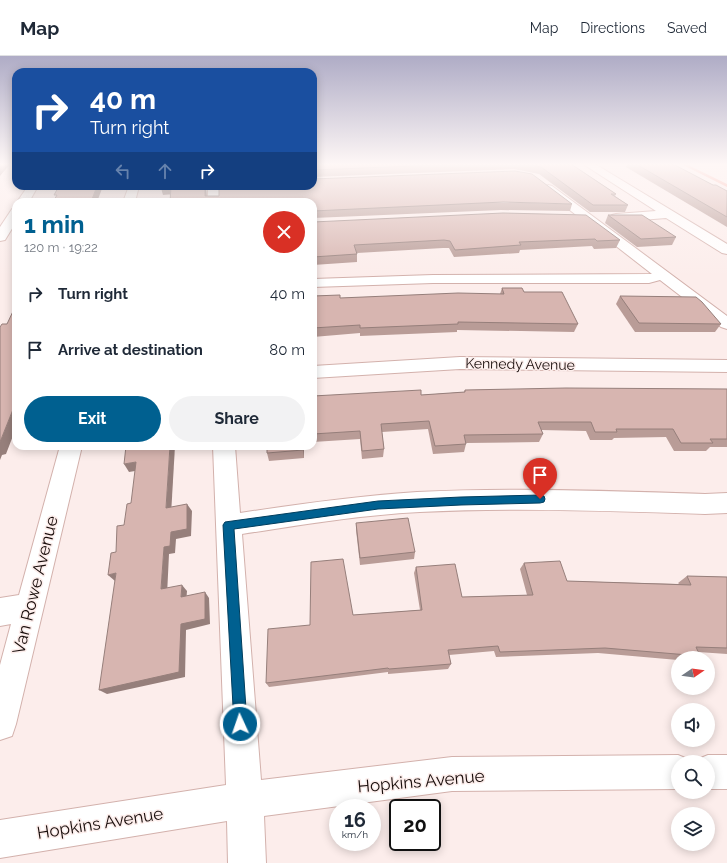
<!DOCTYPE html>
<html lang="en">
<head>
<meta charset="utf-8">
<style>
	:root { --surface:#fff; --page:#f2f2f3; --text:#1f2937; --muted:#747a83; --line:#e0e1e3; --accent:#006090 }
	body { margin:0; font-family:Raleway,sans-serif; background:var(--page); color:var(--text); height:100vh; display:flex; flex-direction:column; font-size:15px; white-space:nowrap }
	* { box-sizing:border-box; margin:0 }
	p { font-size:13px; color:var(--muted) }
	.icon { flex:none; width:22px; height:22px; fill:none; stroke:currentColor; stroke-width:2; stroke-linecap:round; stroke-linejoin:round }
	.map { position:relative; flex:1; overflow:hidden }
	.drawer { position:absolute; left:12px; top:142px; width:305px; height:252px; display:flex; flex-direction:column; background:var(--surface); border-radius:12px; box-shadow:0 2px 10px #0003 }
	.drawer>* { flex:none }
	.guide { position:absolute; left:12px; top:12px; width:305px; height:122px; border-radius:12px; box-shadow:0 2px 10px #0003; background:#1a4fa0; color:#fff; overflow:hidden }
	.needle { width:26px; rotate:77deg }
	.controls { position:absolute; left:671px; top:595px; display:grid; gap:8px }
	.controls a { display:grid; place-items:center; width:44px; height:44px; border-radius:50%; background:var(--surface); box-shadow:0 2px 10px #0003; font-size:20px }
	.speed { position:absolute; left:329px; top:743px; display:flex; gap:8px; font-size:20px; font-weight:700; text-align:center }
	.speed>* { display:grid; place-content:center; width:52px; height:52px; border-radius:50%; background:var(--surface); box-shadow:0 2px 10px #0003; line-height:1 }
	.speed small { font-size:10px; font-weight:400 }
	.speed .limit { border:2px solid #111; border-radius:6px; background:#fff; color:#111 }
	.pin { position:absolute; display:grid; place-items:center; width:34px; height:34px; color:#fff; margin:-41px -17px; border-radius:50% 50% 50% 0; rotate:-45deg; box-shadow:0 0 4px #0007 }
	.pin .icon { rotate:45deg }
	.me { position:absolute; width:44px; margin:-22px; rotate:357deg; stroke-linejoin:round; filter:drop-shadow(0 0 3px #0008) }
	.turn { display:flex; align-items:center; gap:14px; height:84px; padding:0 12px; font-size:18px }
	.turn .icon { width:52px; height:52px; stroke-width:2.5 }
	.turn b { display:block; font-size:28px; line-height:34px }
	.lanes { display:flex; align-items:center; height:38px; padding:0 12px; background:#0003; justify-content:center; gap:20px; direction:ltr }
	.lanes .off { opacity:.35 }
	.round { display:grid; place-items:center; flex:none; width:42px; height:42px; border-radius:21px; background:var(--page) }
	.headline { display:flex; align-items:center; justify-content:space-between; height:68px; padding:0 12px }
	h1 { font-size:24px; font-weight:700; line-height:30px; color:var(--accent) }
	.primary-button { display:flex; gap:8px; margin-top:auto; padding:8px 12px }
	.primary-button a { flex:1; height:46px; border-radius:24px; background:var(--accent); color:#fff; font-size:16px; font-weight:700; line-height:46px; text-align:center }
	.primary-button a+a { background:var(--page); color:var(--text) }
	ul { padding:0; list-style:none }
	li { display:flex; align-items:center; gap:12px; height:56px; padding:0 12px }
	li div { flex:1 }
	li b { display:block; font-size:15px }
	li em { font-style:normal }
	header { display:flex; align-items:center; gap:24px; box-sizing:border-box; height:56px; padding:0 20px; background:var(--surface); border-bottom:1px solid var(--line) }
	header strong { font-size:19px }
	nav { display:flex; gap:22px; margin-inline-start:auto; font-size:14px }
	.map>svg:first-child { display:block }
</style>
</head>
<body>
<header>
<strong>Map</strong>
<nav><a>Map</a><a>Directions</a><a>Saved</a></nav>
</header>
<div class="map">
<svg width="727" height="807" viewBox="0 0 727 807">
	<rect width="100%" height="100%" fill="#fcedeb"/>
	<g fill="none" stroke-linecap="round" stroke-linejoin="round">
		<path fill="#faa094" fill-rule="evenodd" d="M681 108H686L727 128V131Z"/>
		<defs>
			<g id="minor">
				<path d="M583 108H595L727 188V198L722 197 666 162 616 166 612 165 610 162 612 159 616 158 656 155Z"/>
				<path d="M548 129 552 130 727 260V273L721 271 660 224 649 227H433L313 231V223L433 219 652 218 544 134 543 132Z"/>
				<path d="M28 130H38L29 146H17Z"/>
				<path d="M129 130H139L135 146H123Z"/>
				<path d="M211 130H226L219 135 220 146H208V133Z"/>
				<path d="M16 152V166L5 184 0 185V171L12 153Z"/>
				<path d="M460 301 727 304V316L460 313 313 322V310Z"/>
				<path d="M60 390H82L16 668 12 680 0 684V609L11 568 0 570V542L19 539Z"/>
				<path d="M213 390H235L240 457C299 448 358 440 417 436 513 431 609 435 705 438L727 437V457L705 458C610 455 515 451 420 456 360 459 301 469 242 478L261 724 452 701 678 699 690 704 691 706H678V733L452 735 264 760 266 807H228L227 765 0 802V764L226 729Z"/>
				<path d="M708 699H727V733H708V706H695L696 704Z"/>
			</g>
		</defs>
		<use href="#minor" stroke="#d3b1ac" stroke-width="2"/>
		<use href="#minor" fill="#fff" fill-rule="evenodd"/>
	</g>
	<g fill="#b99c97">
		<path d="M313 108H571L616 138 615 140 628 149 625 156H590L539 118 514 113 313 121Z"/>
		<path d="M627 108H673L713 129 727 135V171L626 111Z"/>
		<path d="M206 133 207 140 572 148 570 155 501 154 313 162V146L170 138 163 139Z"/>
		<path d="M608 159 676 181 672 189 637 191 605 167Z"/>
		<path d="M313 166 620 184 616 192 594 193 592 190 520 194 519 197 454 201 449 192H443L357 197V206L313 209Z"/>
		<path d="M502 232 524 236 578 268 574 276 457 274V276L360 280V277L313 281V240L340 242 500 238Z"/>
		<path d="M620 240 721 268 715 276H635L616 248Z"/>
		<path d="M727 333V391H710L706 395H674L666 381 614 382 612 384H590L586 375 541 374 543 378 539 386 466 387V388L464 396 433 398 428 373 382 376 384 393 383 401 362 403 360 383 313 386V340L421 339 464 336 465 334Z"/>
		<path d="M304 390V402L269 405 267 397Z"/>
		<path d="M356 467 415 496 414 503 360 509 356 474Z"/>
		<path d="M524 507 567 525 679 528 678 527 687 520 727 521V598L698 596 700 600 696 602H678V604L598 597 496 601 494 595 449 599 451 608 448 613 388 618V616L269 631 266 627 310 569 353 559 420 554 414 517 416 511 462 541 527 539 520 513Z"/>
	</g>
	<g fill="#967f7b">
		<path d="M1 108H10L0 120V109Z"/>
		<path d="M97 130H103L97 146H91Z"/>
		<path d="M205 130H209L206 133 207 146 205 140Z"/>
		<path d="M171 131 173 138 163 139 161 132Z"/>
		<path d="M16 346V372L6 398 2 399 0 404V386Z"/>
		<path d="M170 390H175L171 459 166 452Z"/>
		<path d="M303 390H304V402L303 394Z"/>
		<path d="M136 406 141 414 129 416 124 408Z"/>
		<path d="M187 448 192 455 191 480 176 483 175 497 169 498 167 539 161 533 164 491 171 476Z"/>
		<path d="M116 517 115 525 108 519Z"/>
		<path d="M182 529 187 535 186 547 181 541Z"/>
		<path d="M205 536 209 542 210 568 186 574 185 621 107 638 99 634 181 568Z"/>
	</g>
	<g fill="#d7b5b0" stroke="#967f7b">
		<path d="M313 108H462L313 114Z"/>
		<path d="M526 108H571L616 138H611L628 149H593L541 111Z"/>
		<path d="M636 108H673L713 129H716L727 135V161Z"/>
		<path d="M515 115 532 118 572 148 503 146 313 155V146H170L171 131 161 132V130H205V140H219V130H313V123Z"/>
		<path d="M59 130H97L91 146H53L57 139H54Z"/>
		<path d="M503 157 586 159 620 184 597 185 595 183 519 186 521 189 455 194 450 185 444 184 354 189 357 198 313 201V166Z"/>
		<path d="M608 159H642L676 181 641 183Z"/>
		<path d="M502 232H522L524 236H562L578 268 458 266V268L360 272V269L313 272V240L340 239V242L458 237 504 238Z"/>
		<path d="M620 240 696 241 702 246 721 268 639 267Z"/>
		<path d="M16 249V346L0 386V271L2 268H7Z"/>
		<path d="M566 332 727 333V383H710L713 387H681L673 373H616L617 376H595L591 366H538L543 378 464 379 466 388 435 390 429 365 381 368 384 393 362 395 360 375 313 378V340L421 334V339L465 336V334Z"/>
		<path d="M126 390H170L166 452 187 448V473L171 476 170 490 164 491 161 533 182 529 181 541 205 536V563L181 568 179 616 99 634 116 517 108 519 111 497 116 496 117 470 124 469 127 448 131 447 136 406 124 408Z"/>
		<path d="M267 390H303V394L267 397Z"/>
		<path d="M408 462 415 496 360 502 356 467Z"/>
		<path d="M343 503 353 559 422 554 416 511 455 508 462 541 533 539 524 507 560 505 567 525 691 529 687 520 727 521V592L696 591 700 600 605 592 500 596 498 590 448 594 451 608 389 613 388 612 266 627 268 573 310 569 311 506Z"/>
	</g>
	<linearGradient id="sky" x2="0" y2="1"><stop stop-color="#afacc6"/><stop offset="0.49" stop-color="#fef7f6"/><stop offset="1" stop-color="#fef7f6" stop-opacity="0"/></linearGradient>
	<rect width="727" height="221" fill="url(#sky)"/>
	<path fill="#006090" stroke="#003e5e" d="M540 439 544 440 545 443 544 446 540 447 461 449 378 453 234 473 247 668 245 673 240 675 236 673 234 668 223 469 225 466 378 445 461 441Z"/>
	<g text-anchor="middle" stroke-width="3" stroke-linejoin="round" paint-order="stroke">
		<g font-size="14" fill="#180d0b" stroke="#fcedeb">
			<text transform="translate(520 308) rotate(1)" y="5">Kennedy Avenue</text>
		</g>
		<g font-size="17" fill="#180d0b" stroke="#fcedeb">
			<text transform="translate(35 529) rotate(-76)" y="6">Van Rowe Avenue</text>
			<text transform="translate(421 725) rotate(-5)" y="6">Hopkins Avenue</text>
			<text transform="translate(100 767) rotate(-9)" y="6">Hopkins Avenue</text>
		</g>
	</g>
</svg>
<div class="controls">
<a><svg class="needle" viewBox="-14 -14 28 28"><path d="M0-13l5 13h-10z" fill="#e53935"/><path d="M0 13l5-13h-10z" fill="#747a83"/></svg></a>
<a><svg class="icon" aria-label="sound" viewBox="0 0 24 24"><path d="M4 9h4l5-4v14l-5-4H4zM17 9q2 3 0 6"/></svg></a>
<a><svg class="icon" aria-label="search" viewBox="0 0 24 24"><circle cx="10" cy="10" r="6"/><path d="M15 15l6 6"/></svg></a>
<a><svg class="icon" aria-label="layers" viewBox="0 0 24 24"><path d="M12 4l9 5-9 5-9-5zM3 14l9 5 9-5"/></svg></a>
</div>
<div class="speed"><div>16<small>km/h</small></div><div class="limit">20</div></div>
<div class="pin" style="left:540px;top:443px;background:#d93025"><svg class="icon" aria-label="arrive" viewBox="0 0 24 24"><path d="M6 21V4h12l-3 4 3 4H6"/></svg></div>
<svg class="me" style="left:240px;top:668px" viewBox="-20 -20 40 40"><circle r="17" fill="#006090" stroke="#fff" stroke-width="3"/><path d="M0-11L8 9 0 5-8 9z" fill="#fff"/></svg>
<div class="guide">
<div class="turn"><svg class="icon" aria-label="right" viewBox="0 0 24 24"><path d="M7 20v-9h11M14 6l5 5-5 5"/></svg><div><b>40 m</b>Turn right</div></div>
<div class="lanes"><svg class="icon off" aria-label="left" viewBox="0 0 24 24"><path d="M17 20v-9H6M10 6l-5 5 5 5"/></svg><svg class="icon off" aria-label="ahead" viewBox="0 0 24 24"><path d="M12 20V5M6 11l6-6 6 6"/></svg><svg class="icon" aria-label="right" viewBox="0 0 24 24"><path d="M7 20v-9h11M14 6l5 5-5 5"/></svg></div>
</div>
<section class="drawer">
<div class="headline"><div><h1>1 min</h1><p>120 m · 19:22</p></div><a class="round" style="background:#d93025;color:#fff"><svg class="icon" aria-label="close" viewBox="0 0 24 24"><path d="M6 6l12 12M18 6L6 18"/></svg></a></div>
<ul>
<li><svg class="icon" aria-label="right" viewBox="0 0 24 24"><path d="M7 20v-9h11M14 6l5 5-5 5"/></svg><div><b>Turn right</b></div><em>40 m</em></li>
<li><svg class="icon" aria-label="arrive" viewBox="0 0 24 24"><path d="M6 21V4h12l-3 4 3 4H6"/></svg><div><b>Arrive at destination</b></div><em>80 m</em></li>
</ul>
<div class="primary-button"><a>Exit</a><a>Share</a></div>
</section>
</div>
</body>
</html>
